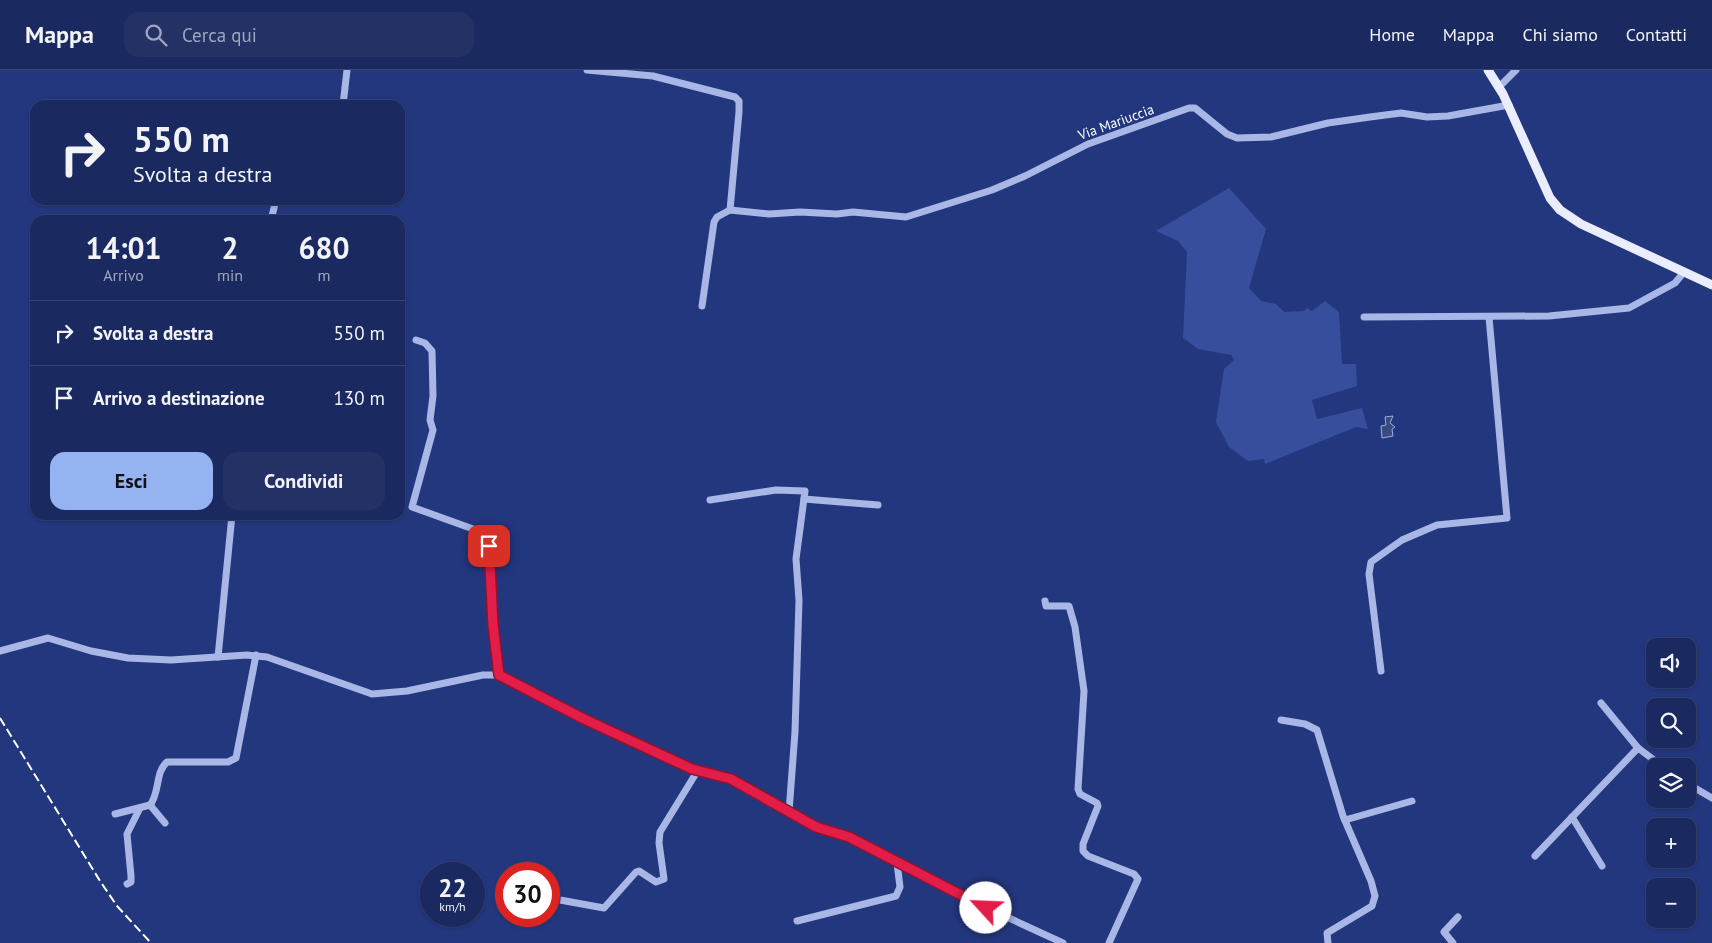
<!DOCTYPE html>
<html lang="it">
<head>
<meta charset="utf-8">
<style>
	:root { --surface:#1a295f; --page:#233165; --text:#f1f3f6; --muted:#9fa6bd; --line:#384574; --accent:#95b2f1 }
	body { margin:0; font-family:"PT Sans",sans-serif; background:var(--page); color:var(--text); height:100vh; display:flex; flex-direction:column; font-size:19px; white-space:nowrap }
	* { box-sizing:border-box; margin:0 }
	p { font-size:16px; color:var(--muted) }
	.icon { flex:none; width:28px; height:28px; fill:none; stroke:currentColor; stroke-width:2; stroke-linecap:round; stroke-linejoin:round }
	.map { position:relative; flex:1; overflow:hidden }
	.side { position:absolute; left:30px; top:145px; width:375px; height:305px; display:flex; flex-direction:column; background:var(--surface); border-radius:15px; box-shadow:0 1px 4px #0004,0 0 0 1px var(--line) }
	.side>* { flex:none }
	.top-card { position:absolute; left:30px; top:30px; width:375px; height:105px; border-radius:15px; box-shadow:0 1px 4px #0004,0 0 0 1px var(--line); background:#1a295f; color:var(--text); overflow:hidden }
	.buttons { position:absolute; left:1646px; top:568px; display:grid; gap:10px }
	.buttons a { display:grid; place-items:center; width:50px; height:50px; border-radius:10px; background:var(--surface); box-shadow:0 1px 4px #0004,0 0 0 1px var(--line); font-size:25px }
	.speed { position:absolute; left:420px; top:792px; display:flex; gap:10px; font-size:25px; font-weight:700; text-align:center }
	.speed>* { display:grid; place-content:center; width:65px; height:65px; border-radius:50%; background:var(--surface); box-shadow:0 1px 4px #0004,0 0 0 1px var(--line); line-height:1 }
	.speed small { font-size:12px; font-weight:400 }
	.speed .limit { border:8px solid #d22; background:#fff; color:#111 }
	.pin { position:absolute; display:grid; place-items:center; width:42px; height:42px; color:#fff; margin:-21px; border-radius:10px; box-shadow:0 2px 8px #0006 }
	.me { position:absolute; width:55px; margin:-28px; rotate:295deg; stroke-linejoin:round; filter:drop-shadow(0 0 4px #0008) }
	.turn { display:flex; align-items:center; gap:18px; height:105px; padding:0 20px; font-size:22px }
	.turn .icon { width:65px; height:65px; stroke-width:2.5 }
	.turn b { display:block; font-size:35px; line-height:42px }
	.eta { display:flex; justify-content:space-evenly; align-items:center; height:85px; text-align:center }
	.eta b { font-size:30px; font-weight:700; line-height:35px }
	.cta { display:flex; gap:10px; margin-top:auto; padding:10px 20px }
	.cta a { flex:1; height:58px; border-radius:15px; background:var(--accent); color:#111; font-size:20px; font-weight:700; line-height:58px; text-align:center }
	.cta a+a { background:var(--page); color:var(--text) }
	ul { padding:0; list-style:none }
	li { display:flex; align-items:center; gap:15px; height:65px; padding:0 20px; border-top:1px solid var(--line) }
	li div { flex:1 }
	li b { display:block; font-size:19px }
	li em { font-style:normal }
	header { display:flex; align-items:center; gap:30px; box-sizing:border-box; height:70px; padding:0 25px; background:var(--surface); border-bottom:1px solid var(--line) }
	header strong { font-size:24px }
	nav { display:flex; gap:28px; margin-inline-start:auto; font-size:18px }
	.search { width:350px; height:45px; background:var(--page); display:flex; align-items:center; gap:12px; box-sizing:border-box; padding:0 18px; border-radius:15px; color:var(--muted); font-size:19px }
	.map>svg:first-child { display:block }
</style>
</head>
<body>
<header>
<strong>Mappa</strong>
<div class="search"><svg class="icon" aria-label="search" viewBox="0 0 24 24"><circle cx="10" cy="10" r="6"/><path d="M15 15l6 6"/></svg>Cerca qui</div>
<nav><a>Home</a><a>Mappa</a><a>Chi siamo</a><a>Contatti</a></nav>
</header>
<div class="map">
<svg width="1712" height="873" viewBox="0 0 1712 873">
	<rect width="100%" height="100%" fill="#23377f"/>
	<path fill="#374e9c" d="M1229 118 1266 159 1249 218 1261 231 1276 234 1284 242 1304 241 1307 238 1312 241 1325 231 1339 242 1342 294H1356L1357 316 1312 330 1317 349 1362 338 1368 359 1356 357 1265 394 1264 389 1248 391 1229 377 1216 352 1224 299 1234 290 1231 285 1198 279 1183 268 1187 182 1178 171 1156 161Z"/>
	<path fill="#3a497e" stroke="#9cafe7" d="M1393 346 1390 353 1395 357 1392 359 1393 366 1382 368 1381 356 1386 355 1385 347Z"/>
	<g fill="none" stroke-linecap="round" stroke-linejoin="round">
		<g stroke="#a8b7e6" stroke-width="7">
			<path d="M587 0 653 6 735 27 739 31V42L730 140"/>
			<path d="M1499 17 1516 0"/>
			<path d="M343 35 347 0"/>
			<path d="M271 150 276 130"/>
			<path d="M702 236 714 152 717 147 730 140 769 144 800 142 837 144 853 142 906 147 992 120 1025 106 1088 74 1189 38H1195L1227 64 1237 68 1271 67 1328 53 1370 47 1401 43 1427 47 1448 46 1509 35"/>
			<path d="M1364 247 1549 246 1629 238 1675 213 1684 202"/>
			<path d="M416 270 425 273 432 281 433 326 430 350 433 360 412 437 487 464 493 555 499 605"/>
			<path d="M804 429 878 435"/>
			<path d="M710 430 776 420 805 421 796 489 799 530 795 662 789 742"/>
			<path d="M1045 531 1046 536H1069L1075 557 1084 621 1078 719 1080 724 1097 733 1098 736 1083 774V781L1088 786 1134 804 1138 809 1109 873"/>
			<path d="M0 581 48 568 91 581 128 588 171 590 247 585 267 587 372 624 407 621 483 605H499L584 649 692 699 731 709 817 757 849 767 957 824 1063 873"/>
			<path d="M218 587 232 445"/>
			<path d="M1381 601 1369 504 1371 492 1402 470 1437 455 1507 448 1489 247"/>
			<path d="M1601 633 1638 678 1662 696"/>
			<path d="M1281 650 1305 654 1317 660 1343 746 1371 811 1375 826 1372 836 1327 863 1328 873"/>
			<path d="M1688 714 1712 728"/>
			<path d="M150 735C160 723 155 702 167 692H228L236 688 256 585"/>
			<path d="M115 744 150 735 165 753"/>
			<path d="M1572 747 1602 796"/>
			<path d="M1345 750 1412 731"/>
			<path d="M1535 786 1638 678"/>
			<path d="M127 814 131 812V806L127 764 140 738"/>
			<path d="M549 828 604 838 636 802 639 801 656 812 664 809 659 773 660 762 698 700"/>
			<path d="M797 851 896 826 900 817 897 793"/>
			<path d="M1453 873 1444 862 1458 847"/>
		</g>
		<path stroke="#eaedfd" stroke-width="9" d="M1488 0 1503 24 1550 128 1560 140 1581 154 1712 215"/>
		<path stroke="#fff" stroke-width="2" stroke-dasharray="9 4" stroke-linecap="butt" d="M0 648 100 811 117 836 151 873"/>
	</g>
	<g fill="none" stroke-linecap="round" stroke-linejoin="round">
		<defs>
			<path id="route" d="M489 476 493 555 499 605 584 649 692 699 731 709 816 757 849 767 986 838"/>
		</defs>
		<use href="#route" stroke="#92132f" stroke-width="12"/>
		<use href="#route" stroke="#e11d48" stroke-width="9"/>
	</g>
	<g text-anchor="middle" stroke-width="5" stroke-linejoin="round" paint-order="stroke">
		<g font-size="14" fill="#fff" stroke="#23377f">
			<text transform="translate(1116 52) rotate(-20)" y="5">Via Mariuccia</text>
		</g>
	</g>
</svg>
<div class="buttons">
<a><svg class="icon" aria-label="sound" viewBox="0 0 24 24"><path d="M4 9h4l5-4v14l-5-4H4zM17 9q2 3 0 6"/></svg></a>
<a><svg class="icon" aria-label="search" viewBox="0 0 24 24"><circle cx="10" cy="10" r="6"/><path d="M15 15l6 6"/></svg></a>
<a><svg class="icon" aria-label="layers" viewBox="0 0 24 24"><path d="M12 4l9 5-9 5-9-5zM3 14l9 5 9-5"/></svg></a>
<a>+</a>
<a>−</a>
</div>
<div class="speed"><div>22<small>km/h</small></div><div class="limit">30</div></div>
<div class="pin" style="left:489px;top:476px;background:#d93025"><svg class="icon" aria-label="arrive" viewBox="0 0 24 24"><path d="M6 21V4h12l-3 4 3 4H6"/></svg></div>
<svg class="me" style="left:986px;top:838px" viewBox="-20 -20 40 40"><circle r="19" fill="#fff"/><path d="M0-13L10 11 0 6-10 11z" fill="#e11d48"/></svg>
<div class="top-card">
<div class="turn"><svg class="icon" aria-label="right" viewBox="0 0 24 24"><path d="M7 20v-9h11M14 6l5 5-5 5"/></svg><div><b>550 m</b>Svolta a destra</div></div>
</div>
<section class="side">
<div class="eta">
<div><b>14:01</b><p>Arrivo</p></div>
<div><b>2</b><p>min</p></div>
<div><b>680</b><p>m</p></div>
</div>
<ul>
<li><svg class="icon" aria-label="right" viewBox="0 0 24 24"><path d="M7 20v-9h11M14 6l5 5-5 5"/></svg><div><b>Svolta a destra</b></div><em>550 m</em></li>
<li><svg class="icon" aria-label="arrive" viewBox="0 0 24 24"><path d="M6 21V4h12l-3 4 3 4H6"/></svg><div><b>Arrivo a destinazione</b></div><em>130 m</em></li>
</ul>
<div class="cta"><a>Esci</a><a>Condividi</a></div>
</section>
</div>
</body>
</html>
